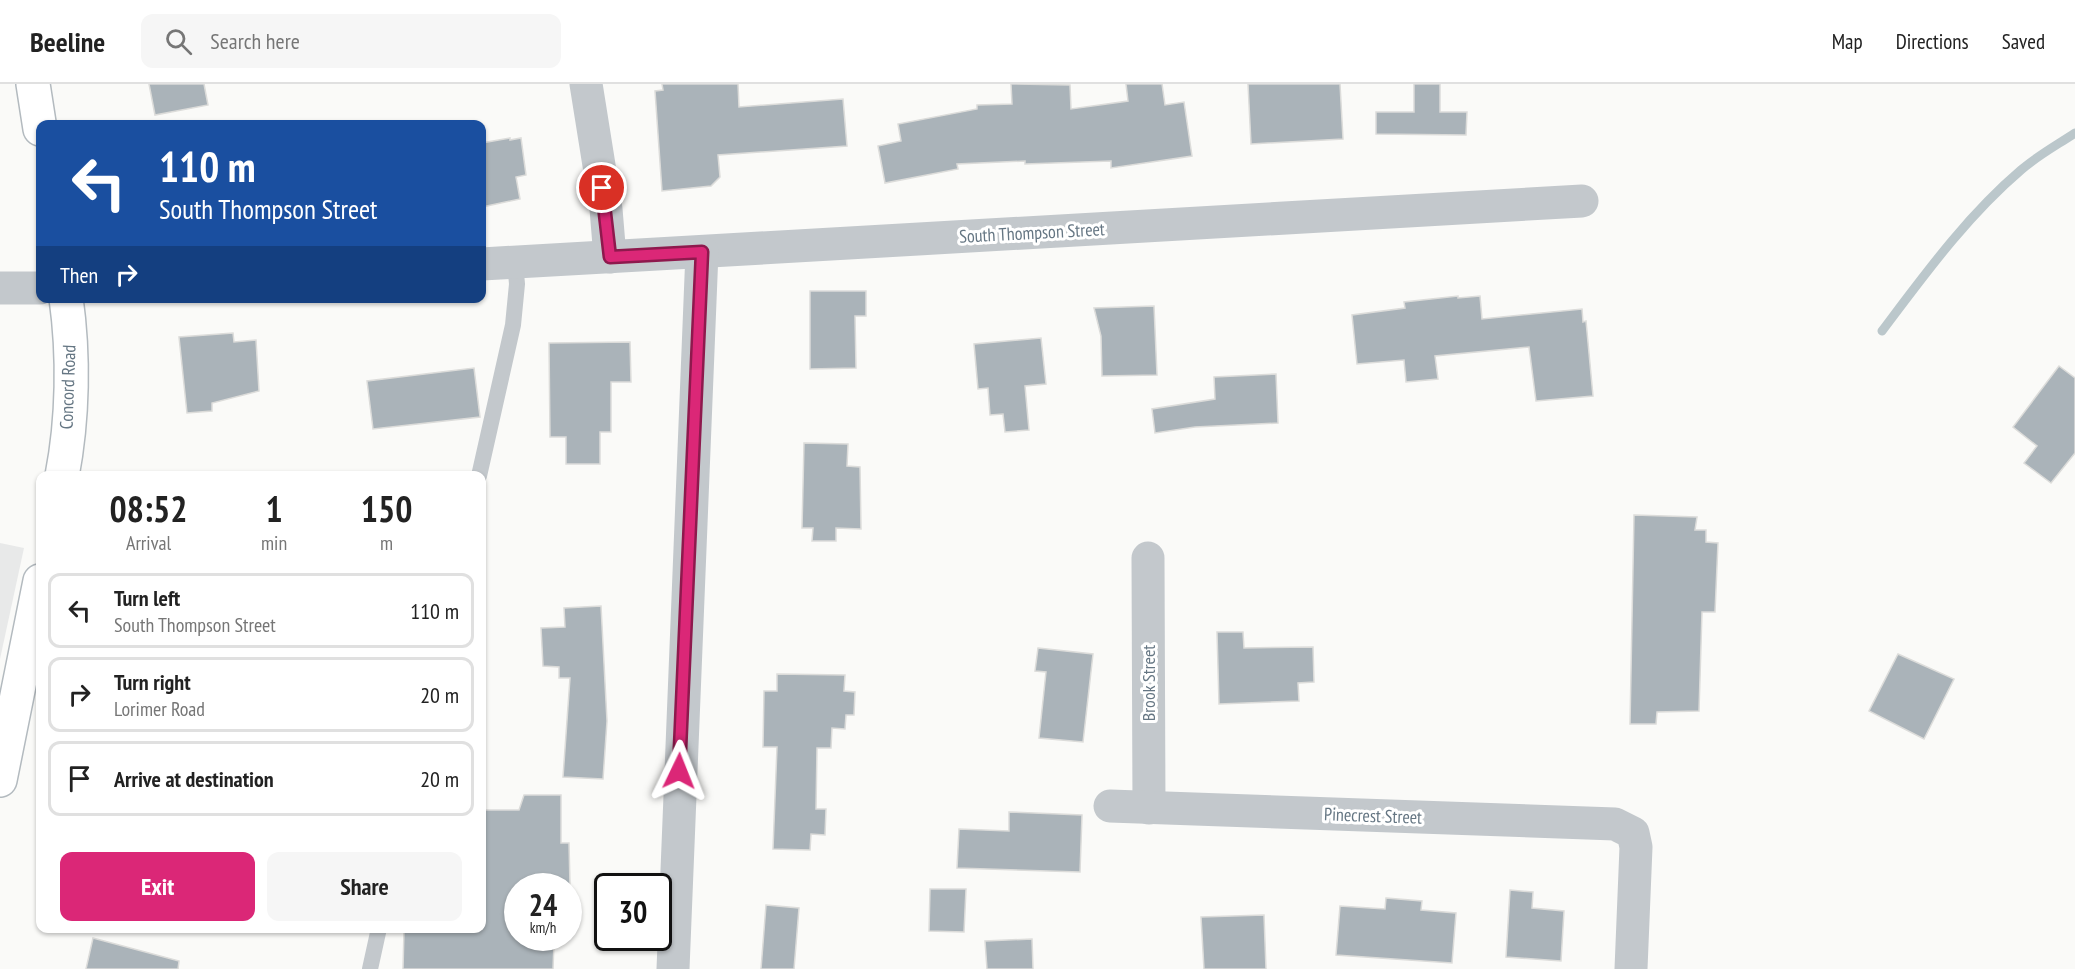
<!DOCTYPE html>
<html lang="en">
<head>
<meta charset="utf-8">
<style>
	:root { --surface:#fff; --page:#f6f6f6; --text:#222; --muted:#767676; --line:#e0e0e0; --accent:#db2777 }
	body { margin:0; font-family:"PT Sans Narrow",sans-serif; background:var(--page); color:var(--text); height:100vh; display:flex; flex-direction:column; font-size:22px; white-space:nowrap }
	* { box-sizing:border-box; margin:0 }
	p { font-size:20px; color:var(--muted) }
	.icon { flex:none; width:33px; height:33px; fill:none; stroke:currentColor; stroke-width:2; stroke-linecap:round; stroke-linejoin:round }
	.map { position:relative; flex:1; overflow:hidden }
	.side { position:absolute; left:36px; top:387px; width:450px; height:462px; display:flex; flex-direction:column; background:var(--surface); border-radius:12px; box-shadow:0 2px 4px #0004 }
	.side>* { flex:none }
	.hud { position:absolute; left:36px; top:36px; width:450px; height:183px; border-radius:12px; box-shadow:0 2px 4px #0004; background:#1a4fa0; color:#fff; overflow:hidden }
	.speed { position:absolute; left:504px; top:789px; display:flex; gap:12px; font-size:30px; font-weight:700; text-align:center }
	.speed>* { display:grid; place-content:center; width:78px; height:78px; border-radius:50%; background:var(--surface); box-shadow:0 2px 4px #0004; line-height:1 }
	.speed small { font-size:15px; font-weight:400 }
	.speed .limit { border:3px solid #111; border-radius:9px; background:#fff; color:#111 }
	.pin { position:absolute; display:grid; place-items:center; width:51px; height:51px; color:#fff; margin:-26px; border:3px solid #fff; border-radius:50%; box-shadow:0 2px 6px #0007 }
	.me { position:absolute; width:66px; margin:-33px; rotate:2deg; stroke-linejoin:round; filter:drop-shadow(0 0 4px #0008) }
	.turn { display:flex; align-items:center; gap:21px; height:126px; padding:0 24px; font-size:27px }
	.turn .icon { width:78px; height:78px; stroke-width:2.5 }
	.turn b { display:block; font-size:42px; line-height:51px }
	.then { display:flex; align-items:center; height:57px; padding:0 24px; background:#0003; gap:12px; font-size:22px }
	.eta { display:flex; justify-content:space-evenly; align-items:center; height:102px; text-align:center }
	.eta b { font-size:36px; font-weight:700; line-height:42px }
	.action { display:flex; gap:12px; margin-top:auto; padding:12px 24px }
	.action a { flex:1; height:69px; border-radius:12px; background:var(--accent); color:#fff; font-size:24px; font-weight:700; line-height:69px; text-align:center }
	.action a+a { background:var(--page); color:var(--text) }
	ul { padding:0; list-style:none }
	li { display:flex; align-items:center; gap:18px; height:75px; margin:0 12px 9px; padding:0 12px; border:3px solid var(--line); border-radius:12px }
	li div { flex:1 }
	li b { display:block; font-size:22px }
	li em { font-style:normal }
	header { display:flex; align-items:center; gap:36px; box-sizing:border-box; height:84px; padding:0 30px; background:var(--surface); border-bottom:2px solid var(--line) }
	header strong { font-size:28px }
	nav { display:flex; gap:33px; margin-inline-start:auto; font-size:21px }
	.search { width:420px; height:54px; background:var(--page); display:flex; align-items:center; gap:15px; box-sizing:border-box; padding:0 21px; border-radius:12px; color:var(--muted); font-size:22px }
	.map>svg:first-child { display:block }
</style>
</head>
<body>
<header>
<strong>Beeline</strong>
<div class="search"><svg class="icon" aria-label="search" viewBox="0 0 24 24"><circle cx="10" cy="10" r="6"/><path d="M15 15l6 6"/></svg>Search here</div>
<nav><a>Map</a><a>Directions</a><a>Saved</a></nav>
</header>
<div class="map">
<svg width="2075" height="885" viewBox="0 0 2075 885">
	<rect width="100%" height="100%" fill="#fafaf8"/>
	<path fill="#e8e9e9" d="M0 459 24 464 0 575Z"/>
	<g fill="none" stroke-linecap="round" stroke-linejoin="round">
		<path stroke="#bbc7cb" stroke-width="9" d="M1882 247C1925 190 1967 132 2021 86 2037 72 2057 61 2075 49"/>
	</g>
	<g fill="#aab3b9" stroke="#dcdcda" stroke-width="1.5">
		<path d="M149 0H204L208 21 155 31Z"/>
		<path d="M662 0H738L739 23 843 15 847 62 718 71 720 93 711 102 662 107 655 7 663 6Z"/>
		<path d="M1011 0 1070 1 1071 25 1128 17 1126 0H1162L1165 21 1184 18 1192 72 1111 84V77L1025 80V77L957 80 958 85 885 99 878 62 901 57 898 40 977 25V21L1012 20Z"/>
		<path d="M1248 0H1340L1343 55 1251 60Z"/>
		<path d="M1414 0H1440V28H1467L1466 51 1376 50V28H1414Z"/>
		<path d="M510 54V56L521 54 526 91 516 93 520 115 482 123V59Z"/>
		<path d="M810 207H866V232H855L856 284 810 285Z"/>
		<path d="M1458 212V214L1480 212 1482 235 1582 225 1583 238 1586 237 1593 312 1536 317 1529 263 1435 272 1438 295 1406 298 1404 276 1357 280 1352 231 1405 224 1404 218Z"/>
		<path d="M1154 222 1157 291 1102 292 1101 252 1094 224Z"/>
		<path d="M233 249 234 258 256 256 259 307 212 319V327L187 329 179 253Z"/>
		<path d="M1041 254 1046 300 1025 302 1029 346 1005 348 1003 330 990 331 988 304 978 305 974 260Z"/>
		<path d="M630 258 631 298H611V348H600V380H566V353H550L549 259Z"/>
		<path d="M2059 282 2075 294V369L2051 399 2024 379 2037 362 2013 343Z"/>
		<path d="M474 284 480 333 373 345 367 297Z"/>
		<path d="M1276 290 1278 339 1195 343 1155 349 1152 325 1215 315 1214 293Z"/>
		<path d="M804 359 848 360 847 382 860 383 861 445 836 444V457H812L813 444H802Z"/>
		<path d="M1634 431 1697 433 1695 446H1706V458L1718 459 1715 528H1702L1699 627 1657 628 1656 640H1630Z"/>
		<path d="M601 522 607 637 603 695 563 693 570 594H559V583L543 582 541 544 565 543 564 524Z"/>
		<path d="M1217 548H1243L1244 564 1313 563 1314 598 1298 599 1299 617 1219 620Z"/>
		<path d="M1038 564 1093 570 1083 658 1039 654 1046 588 1035 587Z"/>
		<path d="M1898 570 1954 595 1924 655 1869 627Z"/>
		<path d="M777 590 845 591 844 607 855 608 854 631H846L845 645 832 644 831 664H817L816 725H826L825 751 811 750 810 766 773 765 777 663H763L764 607H777Z"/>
		<path d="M524 711H561V759H569L570 801 518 802V856L554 859 553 885H403L404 846 482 845V726H519Z"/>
		<path d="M1009 728 1082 731 1080 788 957 784 959 745 1009 747Z"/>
		<path d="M930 805H966L964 848 929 847Z"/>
		<path d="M1510 806 1533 808 1532 824 1564 827 1561 877 1506 873Z"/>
		<path d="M1386 814 1422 817 1421 826 1456 829 1452 879 1336 871 1340 822 1385 825Z"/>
		<path d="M766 821 799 824 794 885H761Z"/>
		<path d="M1264 831 1266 885H1204L1201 833Z"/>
		<path d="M93 854 179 877 178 885H86Z"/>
		<path d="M1032 855 1033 885H987L985 857Z"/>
	</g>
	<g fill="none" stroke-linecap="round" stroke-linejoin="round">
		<defs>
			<g id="secondary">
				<path d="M33 0 40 45"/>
				<path d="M62 392C73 335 74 271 66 214"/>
				<path d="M0 696 40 497"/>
			</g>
		</defs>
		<use href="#secondary" stroke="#b3babf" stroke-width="36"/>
		<g stroke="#c3c8cc" stroke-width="16">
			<path d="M479 392 513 241 517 200 515 178"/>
			<path d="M370 885 379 844"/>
		</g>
		<g stroke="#c3c8cc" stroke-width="33">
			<path d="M586 0 606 125 610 173"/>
			<path d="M482 180 1582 117"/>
			<path d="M0 204H40"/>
			<path d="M1148 474 1149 724"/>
			<path d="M1110 722 1615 740 1633 749 1636 763 1631 885"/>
			<path d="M673 885 702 168"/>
		</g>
		<use href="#secondary" stroke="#fff" stroke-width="33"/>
	</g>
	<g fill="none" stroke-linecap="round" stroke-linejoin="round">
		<defs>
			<path id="route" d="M602 104 610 173 702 168 679 687"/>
		</defs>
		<use href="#route" stroke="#8e194d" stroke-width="15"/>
		<use href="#route" stroke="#db2777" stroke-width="10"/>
	</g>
	<g text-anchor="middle" stroke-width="6" stroke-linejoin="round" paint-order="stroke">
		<g font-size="18" fill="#657683" stroke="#fff">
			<text transform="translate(1032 149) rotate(-3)" y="6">South Thompson Street</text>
			<text transform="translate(68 303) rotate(-88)" y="6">Concord Road</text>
			<text transform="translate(1149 599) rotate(-90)" y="6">Brook Street</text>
			<text transform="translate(1373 732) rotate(2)" y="6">Pinecrest Street</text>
		</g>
	</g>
</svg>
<div class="speed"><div>24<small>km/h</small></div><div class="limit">30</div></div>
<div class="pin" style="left:602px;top:104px;background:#d93025"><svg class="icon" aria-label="arrive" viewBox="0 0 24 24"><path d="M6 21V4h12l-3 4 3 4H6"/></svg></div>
<svg class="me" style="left:679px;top:687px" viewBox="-20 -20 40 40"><path d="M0-17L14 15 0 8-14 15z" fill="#db2777" stroke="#fff" stroke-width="4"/></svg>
<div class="hud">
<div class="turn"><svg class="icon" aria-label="left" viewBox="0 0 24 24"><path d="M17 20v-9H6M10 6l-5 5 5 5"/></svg><div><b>110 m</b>South Thompson Street</div></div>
<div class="then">Then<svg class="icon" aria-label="right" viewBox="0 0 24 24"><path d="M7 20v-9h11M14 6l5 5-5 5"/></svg></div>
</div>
<section class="side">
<div class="eta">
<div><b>08:52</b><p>Arrival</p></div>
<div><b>1</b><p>min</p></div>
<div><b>150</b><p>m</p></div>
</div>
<ul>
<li><svg class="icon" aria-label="left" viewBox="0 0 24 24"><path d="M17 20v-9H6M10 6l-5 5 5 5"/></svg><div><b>Turn left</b><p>South Thompson Street</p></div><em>110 m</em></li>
<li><svg class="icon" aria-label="right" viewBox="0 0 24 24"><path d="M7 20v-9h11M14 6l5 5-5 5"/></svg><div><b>Turn right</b><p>Lorimer Road</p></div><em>20 m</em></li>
<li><svg class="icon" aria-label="arrive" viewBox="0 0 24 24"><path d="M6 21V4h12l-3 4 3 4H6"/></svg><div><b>Arrive at destination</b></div><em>20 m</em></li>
</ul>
<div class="action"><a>Exit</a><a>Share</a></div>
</section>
</div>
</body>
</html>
